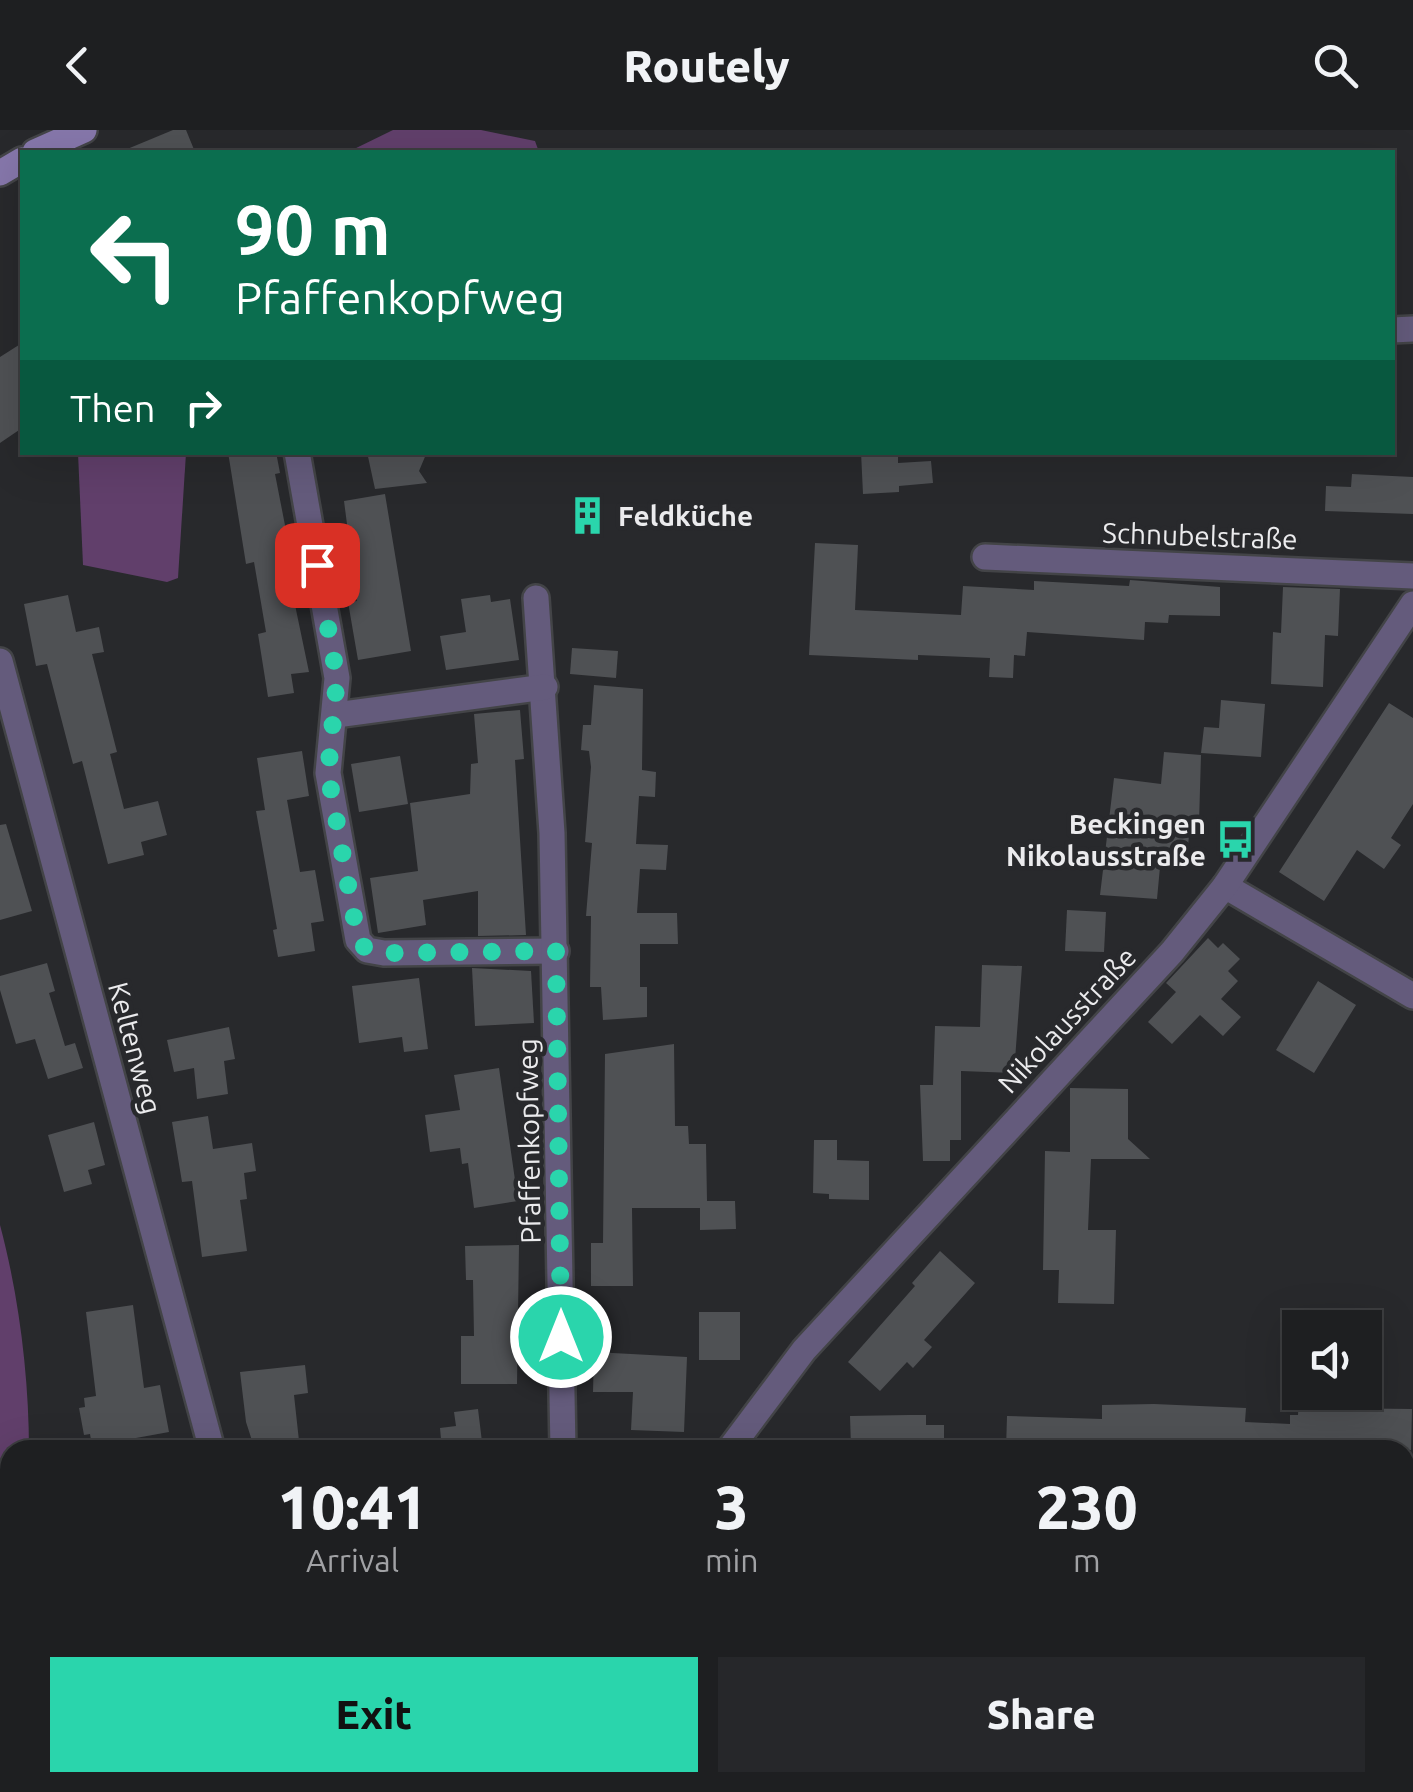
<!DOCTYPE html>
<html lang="en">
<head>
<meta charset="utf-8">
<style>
	:root { --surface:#1e1f21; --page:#26272a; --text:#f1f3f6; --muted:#a1a2a5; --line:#3c3d3f; --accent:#2ad5ac }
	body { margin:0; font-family:Ubuntu,sans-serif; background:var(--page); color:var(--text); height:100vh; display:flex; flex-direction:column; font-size:38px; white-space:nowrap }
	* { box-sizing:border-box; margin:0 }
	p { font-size:32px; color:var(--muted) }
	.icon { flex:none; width:55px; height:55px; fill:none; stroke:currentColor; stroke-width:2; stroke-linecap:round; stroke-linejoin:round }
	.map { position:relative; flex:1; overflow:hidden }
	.drawer { position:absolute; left:0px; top:1310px; width:1415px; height:352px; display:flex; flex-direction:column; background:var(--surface); border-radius:30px 30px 0 0; box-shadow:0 10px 40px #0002,0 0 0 2px var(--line) }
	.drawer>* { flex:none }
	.top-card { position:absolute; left:20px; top:20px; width:1375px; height:305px; border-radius:0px; box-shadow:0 10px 40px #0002,0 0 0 2px var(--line); background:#0b6e4f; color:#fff; overflow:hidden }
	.tools { position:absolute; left:1282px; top:1180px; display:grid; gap:20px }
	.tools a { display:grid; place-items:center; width:100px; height:100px; border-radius:0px; background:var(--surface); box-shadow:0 10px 40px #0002,0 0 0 2px var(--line); font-size:50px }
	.pin { position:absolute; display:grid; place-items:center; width:85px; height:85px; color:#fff; margin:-42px; border-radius:20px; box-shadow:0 5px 15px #0006 }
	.me { position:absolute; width:110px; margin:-55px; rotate:0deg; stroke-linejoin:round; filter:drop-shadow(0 0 8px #0008) }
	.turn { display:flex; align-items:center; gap:35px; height:210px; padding:0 50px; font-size:45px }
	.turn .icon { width:130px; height:130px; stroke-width:2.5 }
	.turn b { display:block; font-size:70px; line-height:85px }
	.then { display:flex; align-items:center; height:95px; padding:0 50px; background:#0003; gap:20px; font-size:38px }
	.eta { display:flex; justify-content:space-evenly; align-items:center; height:170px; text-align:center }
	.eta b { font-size:60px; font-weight:800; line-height:70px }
	.cta { display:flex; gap:20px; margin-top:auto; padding:20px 50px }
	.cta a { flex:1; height:115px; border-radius:0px; background:var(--accent); color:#111; font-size:40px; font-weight:800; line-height:115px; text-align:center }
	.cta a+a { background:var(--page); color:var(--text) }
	header { display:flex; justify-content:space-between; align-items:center; height:130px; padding:0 50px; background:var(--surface); font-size:45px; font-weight:800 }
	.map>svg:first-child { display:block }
</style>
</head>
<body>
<header><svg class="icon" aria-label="back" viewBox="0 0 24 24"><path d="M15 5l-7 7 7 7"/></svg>Routely<svg class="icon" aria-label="search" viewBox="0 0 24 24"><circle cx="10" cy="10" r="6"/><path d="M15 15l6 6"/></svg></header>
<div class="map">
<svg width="1413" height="1662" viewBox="0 0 1413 1662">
	<rect width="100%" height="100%" fill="#28292c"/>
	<g fill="#613f6b">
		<path d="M393 0H481L535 11 539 22H348Z"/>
		<path d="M78 323H186L178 448 167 452 83 435Z"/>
		<path d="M0 1095C19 1166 29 1247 29 1320H10V1439L0 1457Z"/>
	</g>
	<g fill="#4f5154">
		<path d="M173 0H186L195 22H120Z"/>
		<path d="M22 213V298L0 313V227Z"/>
		<path d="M228 322H276L280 343 275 344 291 426 285 427 309 542 291 544 294 563 268 567 258 504 266 502 254 432 246 434Z"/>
		<path d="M367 322H427L419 341 427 353 375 359Z"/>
		<path d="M861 322H898V333L931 331 933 353 899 356V362L863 364Z"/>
		<path d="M1352 344 1413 347V384L1325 381 1326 356 1351 357Z"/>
		<path d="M385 364 411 521 358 530 348 472 357 471 344 371Z"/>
		<path d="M815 413 858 415 855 480 961 485 963 456 1034 460V451L1129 456 1130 450 1220 457V486L1169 485 1168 493 1145 492 1144 510 1027 502 1025 526 1014 525 1013 548 989 547 990 528 918 525V530L809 525Z"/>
		<path d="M1283 457 1340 459 1338 506 1325 505 1323 557 1271 554 1273 502 1281 503Z"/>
		<path d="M68 465 76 502 99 497 104 522 92 524 117 622 110 624 124 679 158 671 167 705 141 712 144 725 108 734 82 631 73 634 47 534 36 536 24 474Z"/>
		<path d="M490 465 491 472 510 469 519 530 446 540 440 506 466 502 461 469Z"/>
		<path d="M572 518 618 521 616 548 570 544Z"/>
		<path d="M594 555 643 559 642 640 656 642 655 667 639 666 636 714 668 715 666 740 640 739 637 783H677L678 814H640V857H647V887L603 890 601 857H590L591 786H586L592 713 585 712 591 637 589 621 581 620 583 595H591Z"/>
		<path d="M1221 570 1265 574 1261 627 1201 623 1204 597 1219 598Z"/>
		<path d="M1389 573 1413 588V674L1391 708 1401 715 1384 739 1357 720 1324 771 1279 742Z"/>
		<path d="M520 580 524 629 515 630 526 805 478 806V761L423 770 426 795 378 803 370 748 418 741 410 673 470 664 471 634 478 633 474 584Z"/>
		<path d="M302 621 309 666 287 670 300 742 315 740 324 791 311 793 315 821 278 827 273 800 277 799 256 681 265 680 257 628Z"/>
		<path d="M1164 622 1201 625 1199 693 1194 692 1189 705 1186 739 1160 737 1157 769 1100 765 1114 648 1161 654Z"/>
		<path d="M400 626 408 674 359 682 351 634Z"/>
		<path d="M6 694 32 781 0 790V695Z"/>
		<path d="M1067 780 1106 782 1104 822 1065 821Z"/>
		<path d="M1208 808 1218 818 1223 813 1240 829 1228 841 1238 851 1221 869 1241 887 1223 906 1200 885 1172 914 1148 892 1176 862 1166 853Z"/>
		<path d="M47 833 55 861 49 863 65 916 75 913 83 938 48 949 35 909 16 914 0 860V846Z"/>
		<path d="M982 835 1022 836 1014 943 961 941V1010H950V1031H923L920 955H933L935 896 980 897Z"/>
		<path d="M472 838 531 841 534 893 475 896Z"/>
		<path d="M419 848 428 919 404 922 402 907 359 913 352 856Z"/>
		<path d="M1318 851 1356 875 1314 943 1276 920Z"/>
		<path d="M229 897 235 929 224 931 228 964 197 969 194 938 174 942 167 910Z"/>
		<path d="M674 914 675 996H688L689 1014H706L707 1071H735L736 1099 700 1100V1078H632L633 1156H591V1113H603L605 924Z"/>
		<path d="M499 938 518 1071 474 1078 468 1033 462 1034 460 1018 430 1022 425 985 460 980 454 945Z"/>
		<path d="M1070 958 1128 959V1009L1150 1029H1091L1088 1100H1116L1114 1174 1058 1173 1059 1140H1043L1045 1021 1070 1022Z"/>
		<path d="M208 986 213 1019 252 1013 256 1041 244 1043 247 1069 240 1070 247 1121 202 1127 192 1051 182 1052 172 992Z"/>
		<path d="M94 992 105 1035 88 1040 92 1054 64 1062 48 1005Z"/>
		<path d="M814 1010H837V1030L869 1031V1070L829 1069V1064L813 1063Z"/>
		<path d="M519 1115 517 1254H461V1206H474L473 1150H466L465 1116Z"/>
		<path d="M940 1121 975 1153 924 1210 932 1217 913 1238 907 1232 880 1261 848 1232 915 1156 912 1153Z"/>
		<path d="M133 1175 144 1258 160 1255 169 1302 92 1316 90 1304 84 1305 79 1278 85 1277 84 1268 96 1266 86 1182Z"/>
		<rect x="699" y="1182" width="41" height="48"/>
		<path d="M594 1222 687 1227 684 1302 631 1300 633 1262H593Z"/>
		<path d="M305 1235 308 1263 294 1265 300 1320H255L246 1292 240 1242Z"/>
		<path d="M1299 1268H1327V1278L1412 1279 1411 1320H1006L1007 1286 1102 1289V1275L1154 1274 1246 1278 1245 1292 1290 1294V1285H1298Z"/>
		<path d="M478 1279 483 1320H442L440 1298 456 1296 454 1282Z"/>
		<path d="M909 1285H926V1295H944V1320L851 1317 850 1286Z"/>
	</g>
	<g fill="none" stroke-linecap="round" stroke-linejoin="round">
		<defs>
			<g id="lane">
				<path d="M1405 1600H1413"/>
				<path d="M0 1640 10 1644"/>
			</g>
			<g id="street">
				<path d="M1392 200 1413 199"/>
				<path d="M297 322 337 548 328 643 358 810 367 820 384 823 556 821"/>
				<path d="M985 427 1413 446"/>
				<path d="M536 468 552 703 563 1320"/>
				<path d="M0 531 212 1320"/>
				<path d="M336 585 545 557"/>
				<path d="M1225 756 1413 866"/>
				<path d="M729 1320 804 1220 1172 822 1225 756 1413 474"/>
				<path d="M1405 1354H1413"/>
				<path d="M15 1662 22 1652"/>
				<path d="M574 1662 577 1652"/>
			</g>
			<g id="secondary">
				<path d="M35 22 84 0"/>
				<path d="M0 43 22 30"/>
			</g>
		</defs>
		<use href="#lane" stroke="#434447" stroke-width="18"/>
		<use href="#street" stroke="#434447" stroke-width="30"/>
		<use href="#secondary" stroke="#434447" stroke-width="30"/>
		<use href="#lane" stroke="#645b7c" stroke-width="12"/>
		<use href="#street" stroke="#645b7c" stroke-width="25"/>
		<use href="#secondary" stroke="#8677ab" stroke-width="25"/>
	</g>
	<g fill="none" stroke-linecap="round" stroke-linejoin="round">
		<path stroke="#2ad5ac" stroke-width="18" stroke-dasharray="0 32.4" d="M317 435 337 548 328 643 358 810 367 820 384 823 556 821 561 1207"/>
	</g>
	<defs>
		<symbol id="building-bare" viewBox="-9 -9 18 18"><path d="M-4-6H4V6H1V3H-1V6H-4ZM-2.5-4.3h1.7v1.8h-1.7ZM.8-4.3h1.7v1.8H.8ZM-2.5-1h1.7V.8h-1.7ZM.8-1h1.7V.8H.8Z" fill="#2ad5ac" stroke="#28292c" stroke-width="2.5" paint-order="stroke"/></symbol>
		<symbol id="bus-bare" viewBox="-9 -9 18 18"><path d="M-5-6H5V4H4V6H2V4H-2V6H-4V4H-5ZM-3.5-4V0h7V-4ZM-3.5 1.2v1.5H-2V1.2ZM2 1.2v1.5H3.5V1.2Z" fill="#2ad5ac" stroke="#28292c" stroke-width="2.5" paint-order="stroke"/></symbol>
	</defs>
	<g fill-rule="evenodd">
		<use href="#building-bare" x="560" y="358" width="55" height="55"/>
		<use href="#bus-bare" x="1208" y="682" width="55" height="55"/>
	</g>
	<g text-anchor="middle" stroke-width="9" stroke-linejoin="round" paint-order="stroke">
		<g font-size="28" font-weight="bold" fill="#ebebed" stroke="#28292c" text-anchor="start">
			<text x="618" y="396">Feldküche</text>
			<text x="1206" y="704" text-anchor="end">Beckingen<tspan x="1206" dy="32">Nikolausstraße</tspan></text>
		</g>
		<g font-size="28" fill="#ebebed" stroke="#28292c">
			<text transform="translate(1200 406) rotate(2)" y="10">Schnubelstraße</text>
			<text transform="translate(1067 890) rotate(-47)" y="10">Nikolausstraße</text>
			<text transform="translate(135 918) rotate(75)" y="10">Keltenweg</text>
			<text transform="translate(529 1011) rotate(-91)" y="10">Pfaffenkopfweg</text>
		</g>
	</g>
</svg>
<div class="tools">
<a><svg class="icon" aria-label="sound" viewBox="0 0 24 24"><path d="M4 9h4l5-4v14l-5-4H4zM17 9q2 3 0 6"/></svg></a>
</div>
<div class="pin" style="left:317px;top:435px;background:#d93025"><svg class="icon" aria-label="arrive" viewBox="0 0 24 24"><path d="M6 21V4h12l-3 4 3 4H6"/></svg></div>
<svg class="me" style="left:561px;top:1207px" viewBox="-20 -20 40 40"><circle r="17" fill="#2ad5ac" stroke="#fff" stroke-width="3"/><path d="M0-11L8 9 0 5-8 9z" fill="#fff"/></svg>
<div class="top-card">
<div class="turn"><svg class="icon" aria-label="left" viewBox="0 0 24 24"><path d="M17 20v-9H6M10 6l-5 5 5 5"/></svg><div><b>90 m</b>Pfaffenkopfweg</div></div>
<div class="then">Then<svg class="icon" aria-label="right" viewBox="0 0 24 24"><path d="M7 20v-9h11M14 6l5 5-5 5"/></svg></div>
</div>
<section class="drawer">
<div class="eta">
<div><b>10:41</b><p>Arrival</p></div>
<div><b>3</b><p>min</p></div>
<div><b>230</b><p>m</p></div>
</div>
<div class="cta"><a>Exit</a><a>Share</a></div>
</section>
</div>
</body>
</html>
